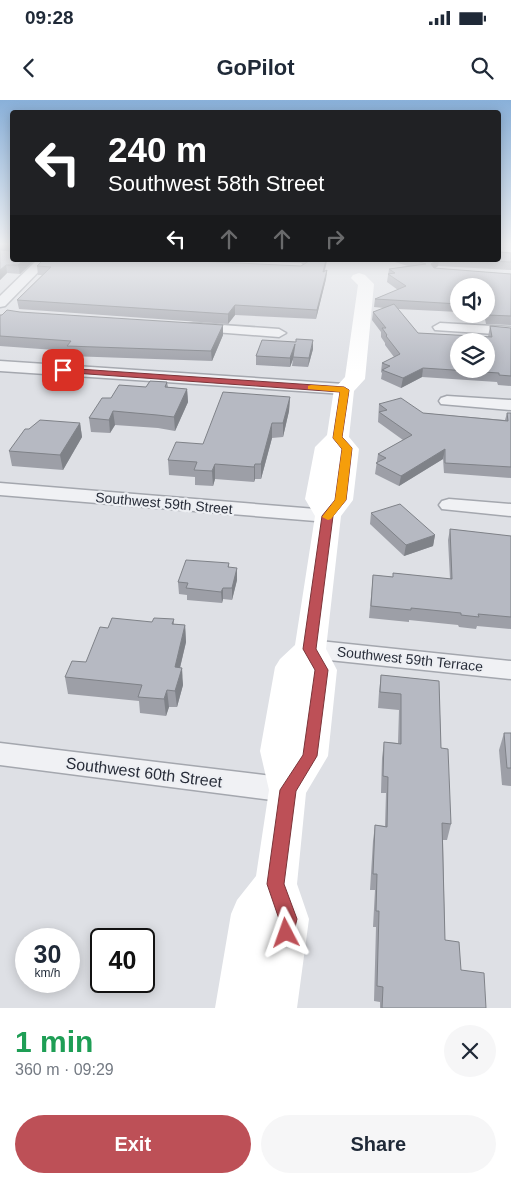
<!DOCTYPE html>
<html lang="en">
<head>
<meta charset="utf-8">
<style>
	:root { --surface:#fff; --page:#f6f6f7; --text:#1f2937; --muted:#747a83; --accent:#bd5057 }
	body { margin:0; font-family:Arial,sans-serif; background:var(--page); color:var(--text); height:100vh; display:flex; flex-direction:column; font-size:19px; white-space:nowrap }
	* { box-sizing:border-box; margin:0 }
	p { font-size:16px; color:var(--muted) }
	.icon { flex:none; width:28px; height:28px; fill:none; stroke:currentColor; stroke-width:2; stroke-linecap:round; stroke-linejoin:round }
	.map { position:relative; height:908px; overflow:hidden }
	.sheet { display:flex; flex-direction:column; background:var(--surface); flex:1 }
	.sheet>* { flex:none }
	.hud { position:absolute; left:10px; top:10px; width:491px; height:152px; border-radius:5px; box-shadow:0 2px 12px #0003; background:#202124; color:#fff; overflow:hidden }
	.tools { position:absolute; left:450px; top:178px; display:grid; gap:10px }
	.tools a { display:grid; place-items:center; width:45px; height:45px; border-radius:50%; background:var(--surface); box-shadow:0 2px 12px #0003; font-size:25px }
	.speed { position:absolute; left:15px; top:828px; display:flex; gap:10px; font-size:25px; font-weight:700; text-align:center }
	.speed>* { display:grid; place-content:center; width:65px; height:65px; border-radius:50%; background:var(--surface); box-shadow:0 2px 12px #0003; line-height:1 }
	.speed small { font-size:12px; font-weight:400 }
	.speed .limit { border:2px solid #111; border-radius:8px; background:#fff; color:#111 }
	.pin { position:absolute; display:grid; place-items:center; width:42px; height:42px; color:#fff; margin:-21px; border-radius:10px; box-shadow:0 2px 8px #0006 }
	.me { position:absolute; width:55px; margin:-28px; rotate:356deg; stroke-linejoin:round; filter:drop-shadow(0 0 4px #0008) }
	.turn { display:flex; align-items:center; gap:18px; height:105px; padding:0 15px; font-size:22px }
	.turn .icon { width:65px; height:65px; stroke-width:2.5 }
	.turn b { display:block; font-size:35px; line-height:42px }
	.lanes { display:flex; align-items:center; height:48px; padding:0 15px; background:#0003; justify-content:center; gap:25px; direction:ltr }
	.lanes .off { opacity:.35 }
	.round { display:grid; place-items:center; flex:none; width:52px; height:52px; border-radius:26px; background:var(--page) }
	.overview { display:flex; align-items:center; justify-content:space-between; height:85px; padding:0 15px }
	h1 { font-size:30px; font-weight:700; line-height:38px; color:#1e9e55 }
	.primary-button { display:flex; gap:10px; margin-top:auto; padding:10px 15px }
	.primary-button a { flex:1; height:58px; border-radius:30px; background:var(--accent); color:#fff; font-size:20px; font-weight:700; line-height:58px; text-align:center }
	.primary-button a+a { background:var(--page); color:var(--text) }
	.status { display:flex; justify-content:space-between; align-items:center; height:35px; padding:0 25px; background:var(--surface); direction:ltr }
	.status svg { height:14px; fill:currentColor }
	header { display:flex; justify-content:space-between; align-items:center; height:65px; padding:0 15px; background:var(--surface); font-size:22px; font-weight:700 }
	.map>svg:first-child { display:block }
</style>
</head>
<body>
<div class="status"><b>09:28</b><svg viewBox="0 0 49 12"><path d="M0 12V9h3v3zM5 12V6h3v6zM10 12V3h3v9zM15 12V0h3v12zM26 1h20v11H26zM47 4h2v5h-2z"/></svg></div>
<header><svg class="icon" aria-label="back" viewBox="0 0 24 24"><path d="M15 5l-7 7 7 7"/></svg>GoPilot<svg class="icon" aria-label="search" viewBox="0 0 24 24"><circle cx="10" cy="10" r="6"/><path d="M15 15l6 6"/></svg></header>
<div class="map">
<svg width="511" height="908" viewBox="0 0 511 908">
	<rect width="100%" height="100%" fill="#dee0e5"/>
	<g fill="none" stroke-linecap="round" stroke-linejoin="round">
		<defs>
			<g id="street">
				<path d="M37 160H50L5 206 0 207V196Z"/>
				<path d="M194 223 279 229 286 233 279 237 189 230 187 227 189 224Z"/>
				<path d="M440 223 511 227V235L435 230 433 227Z"/>
				<path d="M0 261 344 284 350 286 352 289 350 292 344 294 0 271Z"/>
				<path d="M447 296 511 300V310L441 304 439 301 441 298Z"/>
				<path d="M0 383 328 410 335 412 338 416 335 420 328 422 0 395Z"/>
				<path d="M449 399 511 404V416L442 409 439 405 442 401Z"/>
				<path d="M310 540 511 561V579L310 558 301 555 298 549 301 543Z"/>
				<path d="M0 643 288 678 298 681 302 690 298 699 288 702 0 665Z"/>
			</g>
		</defs>
		<use href="#street" stroke="#a4a7ae" stroke-width="3"/>
		<use href="#street" fill="#f0f1f4" fill-rule="evenodd"/>
		<g fill="#fff" fill-rule="evenodd">
			<path d="M499 145H511V152L499 151Z"/>
			<path d="M359 173 365 175 374 184 365 279 354 291 349 337 359 349 353 400 341 416 326 549 337 570 328 656 306 693 297 784 309 819 297 908H215L231 814 237 800 256 776 269 690 260 651 275 567 280 559 295 545 315 416 305 399 315 347 327 335 334 289 345 277 358 185 351 178 353 175Z"/>
		</g>
	</g>
	<g fill="#9d9fa7">
		<path d="M0 145H12V160H35L20 174 7 173 0 180Z"/>
		<path d="M511 153V170L438 166 435 168 511 174V225L486 224 484 214H486V186H459V212L398 209 418 233 488 237 490 226 511 228V286L498 285 497 282 422 277 401 288 381 279 382 273 381 272 382 263 394 257 385 245V243L381 237V232L372 220 373 212 384 208 374 207 375 199 398 190 387 182 389 169 408 166 388 160H499Z"/>
		<path d="M232 160H327L325 171 327 170 326 179 316 219 235 215 228 224 19 209 17 200 42 175H38L37 166H301L303 165 301 163Z"/>
		<path d="M20 212 223 235 212 261 69 256 68 251 0 246V215Z"/>
		<path d="M313 249 308 267 292 266 293 259 290 267 256 265V256Z"/>
		<path d="M167 282 168 287 187 289 188 302 175 331 158 328 115 325 110 333 91 332 89 318 111 298 146 287Z"/>
		<path d="M290 297 289 311 283 337 272 338 261 379H255L254 382 215 379 213 386 195 385V377L169 375 168 360 203 344Z"/>
		<path d="M379 304 423 313 505 320 507 313H511V378L444 373 443 359 399 386 375 374 378 354 403 340 378 322Z"/>
		<path d="M80 323 82 337 63 370 12 366 9 351 29 329Z"/>
		<path d="M371 413 435 435 433 446 404 456 370 424Z"/>
		<path d="M450 429 511 436V529L477 526 476 529 459 527 458 525 409 520V522L369 518 373 475 393 477V473L450 479 448 440Z"/>
		<path d="M229 463V468H237V480L232 500 223 499 222 503 187 500V495L179 494 178 482Z"/>
		<path d="M174 519V524L185 525 186 542 180 568 183 585 177 607H169L166 616 140 613 139 601 68 594 65 577 86 562 108 528Z"/>
		<path d="M381 575 439 581 441 648 451 724 447 740H443L445 840 461 870 486 908H380V902L374 901 376 827H373L375 790H370L373 741 375 725 385 726 386 693H381L382 658 384 642 398 643 399 610 378 608 379 592Z"/>
		<path d="M504 633H511V686L502 685 499 650Z"/>
	</g>
	<g fill="#7f8288">
		<path d="M24 160H35L20 174 18 165Z"/>
		<path d="M326 160H327L322 181 323 172Z"/>
		<path d="M437 160H439L438 166 430 172 431 164Z"/>
		<path d="M6 165 7 173 0 180V170Z"/>
		<path d="M327 170 326 179 316 219 317 210Z"/>
		<path d="M235 205V215L228 224V214Z"/>
		<path d="M223 225V235L212 261 211 251Z"/>
		<path d="M313 240V249L308 267 309 258Z"/>
		<path d="M295 244 293 259 290 267V258Z"/>
		<path d="M423 268 422 277 401 288 403 278Z"/>
		<path d="M187 289 188 302 175 331 174 317Z"/>
		<path d="M290 297 289 311 283 337V323Z"/>
		<path d="M113 311 115 325 110 333 109 320Z"/>
		<path d="M80 323 82 337 63 370 60 355Z"/>
		<path d="M272 323V338L261 379V364Z"/>
		<path d="M445 349 443 359 399 386 401 376Z"/>
		<path d="M215 364V379L213 386 212 371Z"/>
		<path d="M255 364V379L254 382V367Z"/>
		<path d="M435 435 433 446 404 456 406 445Z"/>
		<path d="M237 468V480L232 500V488Z"/>
		<path d="M223 488V499L222 503 221 492Z"/>
		<path d="M185 525 186 542 176 584 175 567Z"/>
		<path d="M182 568 183 585 177 607 175 591Z"/>
		<path d="M167 590 169 607 166 616 164 599Z"/>
	</g>
	<g fill="#b6b9c2" stroke="#7f8288" fill-rule="evenodd">
		<path d="M12 145V160H24L18 165H6L0 170V150L12 151Z"/>
		<path d="M499 152 511 153V162L472 160H499Z"/>
		<path d="M43 160H175L301 166 309 161 308 160H326L323 172 327 170 317 210 235 205 228 214 17 200 51 167 37 166Z"/>
		<path d="M414 160H437L431 164 434 168 511 174V216L488 215 486 207V186H459V204L375 199 406 186 388 174 395 173 389 169 426 164Z"/>
		<path d="M394 204 418 233 492 237 490 226 511 228V276L499 275V273L423 268 403 278 382 270 390 266 382 263 400 254 386 236 387 235 382 228H386L373 212ZM459 241H486V269H459Z"/>
		<path d="M7 210 20 212 223 225 211 251 67 246 71 241 0 236V215H2Z"/>
		<path d="M296 239 313 240 309 258 293 257 295 244 290 258 256 256 262 240 296 242Z"/>
		<path d="M150 281 167 282 165 287 187 289 174 317 157 315 113 311 109 320 89 318 102 298H111L119 285 146 287Z"/>
		<path d="M223 292 290 297 283 323H272L261 364H255L254 367 215 364 212 371 194 370 197 362 168 360 176 342 203 344Z"/>
		<path d="M401 298 423 313 508 321 507 313H511V367L445 363V349L401 376 376 363 386 358 378 354 412 335 379 312 387 310 379 304Z"/>
		<path d="M40 320 80 323 60 355 9 351 25 329H29Z"/>
		<path d="M400 404 435 435 406 445 371 413Z"/>
		<path d="M450 429 511 436V517L478 514 479 517 461 515V513L411 508V510L371 506 373 475 393 477V473L452 479Z"/>
		<path d="M186 460 229 463 228 467 237 468 232 488H223L221 492 186 488 188 483 178 482Z"/>
		<path d="M112 518 152 522 154 518 174 519 172 524 185 525 175 567 182 568 175 591 167 590 164 599 138 597 142 585 65 577 72 561 86 562 100 527 108 528Z"/>
		<path d="M381 575 439 581 441 648 448 649 451 724 442 723 445 840 459 842 461 870 484 873 486 908H382L383 887 377 886 379 811H376L377 774H373L375 725 387 727 388 677 383 676 384 642 401 644V594L380 592Z"/>
		<path d="M504 633H511V668H507Z"/>
	</g>
	<linearGradient id="sky" x2="0" y2="1"><stop stop-color="#89b0d9"/><stop offset="0.53" stop-color="#f0f1f3"/><stop offset="1" stop-color="#f0f1f3" stop-opacity="0"/></linearGradient>
	<rect width="511" height="272" fill="url(#sky)"/>
	<path fill="#bd5057" stroke="#7b3439" d="M63 268 344 287 349 290 342 337 352 348 346 400 333 416 316 549 328 570 317 656 296 691 284 784 297 819 292 839 286 841 279 839 277 833 279 819 267 784 280 690 303 655 315 570 303 549 322 416 335 400 342 349 333 338 340 292 60 272V269Z"/>
	<path fill="#f59e0b" d="M311 285 344 287 349 290 342 337 352 348 346 400 331 419 328 420 322 417 335 400 342 349 333 338 340 292 308 289V286Z"/>
	<g text-anchor="middle" stroke-width="4.5" stroke-linejoin="round" paint-order="stroke">
		<g font-size="14" fill="#292e3a" stroke="#edeff3">
			<text transform="translate(164 403) rotate(5)" y="5">Southwest 59th Street</text>
			<text transform="translate(410 559) rotate(6)" y="5">Southwest 59th Terrace</text>
		</g>
		<g font-size="16" fill="#292e3a" stroke="#edeff3">
			<text transform="translate(144 672) rotate(7)" y="6">Southwest 60th Street</text>
		</g>
	</g>
</svg>
<div class="tools">
<a><svg class="icon" aria-label="sound" viewBox="0 0 24 24"><path d="M4 9h4l5-4v14l-5-4H4zM17 9q2 3 0 6"/></svg></a>
<a><svg class="icon" aria-label="layers" viewBox="0 0 24 24"><path d="M12 4l9 5-9 5-9-5zM3 14l9 5 9-5"/></svg></a>
</div>
<div class="speed"><div>30<small>km/h</small></div><div class="limit">40</div></div>
<div class="pin" style="left:63px;top:270px;background:#d93025"><svg class="icon" aria-label="arrive" viewBox="0 0 24 24"><path d="M6 21V4h12l-3 4 3 4H6"/></svg></div>
<svg class="me" style="left:286px;top:833px" viewBox="-20 -20 40 40"><path d="M0-17L14 15 0 8-14 15z" fill="#bd5057" stroke="#fff" stroke-width="4"/></svg>
<div class="hud">
<div class="turn"><svg class="icon" aria-label="left" viewBox="0 0 24 24"><path d="M17 20v-9H6M10 6l-5 5 5 5"/></svg><div><b>240 m</b>Southwest 58th Street</div></div>
<div class="lanes"><svg class="icon" aria-label="left" viewBox="0 0 24 24"><path d="M17 20v-9H6M10 6l-5 5 5 5"/></svg><svg class="icon off" aria-label="ahead" viewBox="0 0 24 24"><path d="M12 20V5M6 11l6-6 6 6"/></svg><svg class="icon off" aria-label="ahead" viewBox="0 0 24 24"><path d="M12 20V5M6 11l6-6 6 6"/></svg><svg class="icon off" aria-label="right" viewBox="0 0 24 24"><path d="M7 20v-9h11M14 6l5 5-5 5"/></svg></div>
</div>
</div>
<section class="sheet">
<div class="overview"><div><h1>1 min</h1><p>360 m · 09:29</p></div><a class="round"><svg class="icon" aria-label="close" viewBox="0 0 24 24"><path d="M6 6l12 12M18 6L6 18"/></svg></a></div>
<div class="primary-button"><a>Exit</a><a>Share</a></div>
</section>
</body>
</html>
